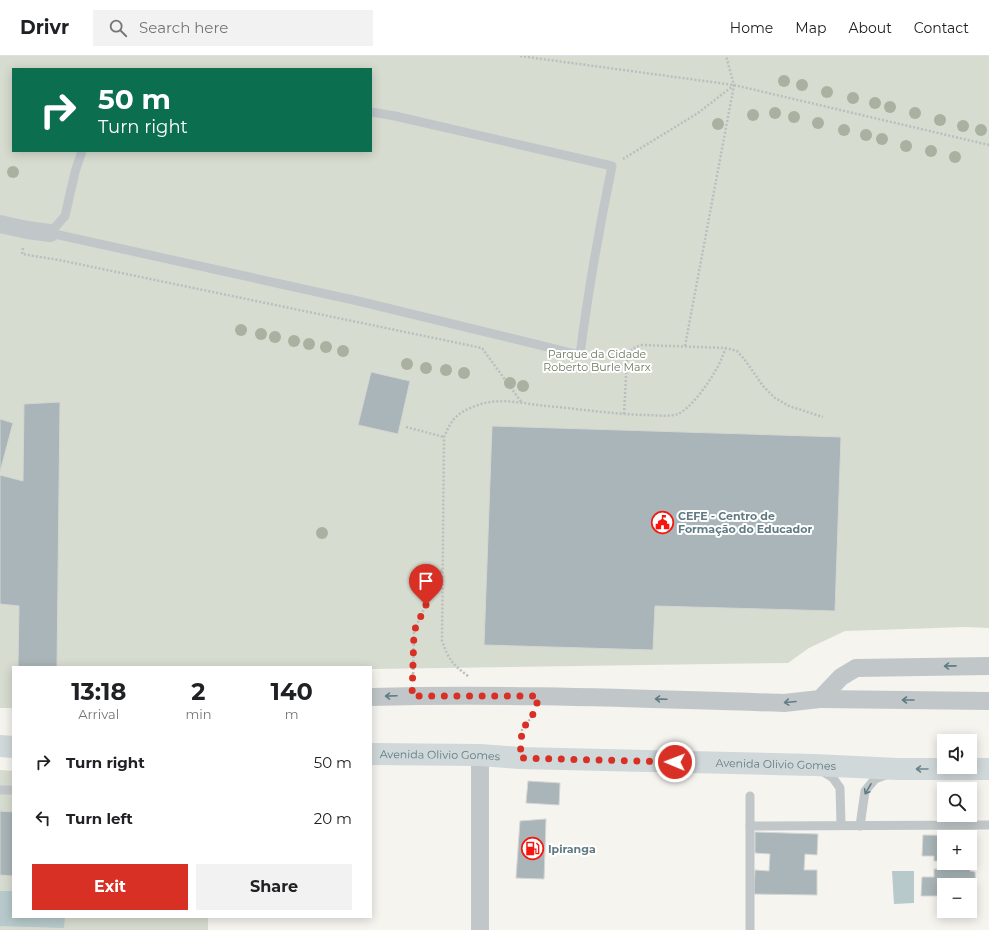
<!DOCTYPE html>
<html lang="en">
<head>
<meta charset="utf-8">
<style>
	:root { --surface:#fff; --page:#f2f2f2; --text:#202124; --muted:#757577; --line:#e0e0e0; --accent:#d93025 }
	body { margin:0; font-family:Montserrat,sans-serif; background:var(--page); color:var(--text); height:100vh; display:flex; flex-direction:column; font-size:15px; white-space:nowrap }
	* { box-sizing:border-box; margin:0 }
	p { font-size:13px; color:var(--muted) }
	.icon { flex:none; width:22px; height:22px; fill:none; stroke:currentColor; stroke-width:2; stroke-linecap:round; stroke-linejoin:round }
	.map { position:relative; flex:1; overflow:hidden }
	.side { position:absolute; left:12px; top:610px; width:360px; height:252px; display:flex; flex-direction:column; background:var(--surface); border-radius:0px; box-shadow:0 2px 10px #0003 }
	.side>* { flex:none }
	.guide { position:absolute; left:12px; top:12px; width:360px; height:84px; border-radius:0px; box-shadow:0 2px 10px #0003; background:#0b6e4f; color:#fff; overflow:hidden }
	.fabs { position:absolute; left:937px; top:678px; display:grid; gap:8px }
	.fabs a { display:grid; place-items:center; width:40px; height:40px; border-radius:0px; background:var(--surface); box-shadow:0 2px 10px #0003; font-size:20px }
	.pin { position:absolute; display:grid; place-items:center; width:34px; height:34px; color:#fff; margin:-41px -17px; border-radius:50% 50% 50% 0; rotate:-45deg; box-shadow:0 0 4px #0007 }
	.pin .icon { rotate:45deg }
	.me { position:absolute; width:44px; margin:-22px; rotate:271deg; stroke-linejoin:round; filter:drop-shadow(0 0 3px #0008) }
	.turn { display:flex; align-items:center; gap:14px; height:84px; padding:0 20px; font-size:18px }
	.turn .icon { width:52px; height:52px; stroke-width:2.5 }
	.turn b { display:block; font-size:28px; line-height:34px }
	.eta { display:flex; justify-content:space-evenly; align-items:center; height:68px; text-align:center }
	.eta b { font-size:24px; font-weight:700; line-height:28px }
	.action { display:flex; gap:8px; margin-top:auto; padding:8px 20px }
	.action a { flex:1; height:46px; border-radius:0px; background:var(--accent); color:#fff; font-size:16px; font-weight:700; line-height:46px; text-align:center }
	.action a+a { background:var(--page); color:var(--text) }
	ul { padding:0; list-style:none }
	li { display:flex; align-items:center; gap:12px; height:56px; padding:0 20px }
	li div { flex:1 }
	li b { display:block; font-size:15px }
	li em { font-style:normal }
	header { display:flex; align-items:center; gap:24px; box-sizing:border-box; height:56px; padding:0 20px; background:var(--surface); border-bottom:1px solid var(--line) }
	header strong { font-size:19px }
	nav { display:flex; gap:22px; margin-inline-start:auto; font-size:14px }
	.search { width:280px; height:36px; background:var(--page); display:flex; align-items:center; gap:10px; box-sizing:border-box; padding:0 14px; border-radius:0px; color:var(--muted); font-size:15px }
	.map>svg:first-child { display:block }
</style>
</head>
<body>
<header>
<strong>Drivr</strong>
<div class="search"><svg class="icon" aria-label="search" viewBox="0 0 24 24"><circle cx="10" cy="10" r="6"/><path d="M15 15l6 6"/></svg>Search here</div>
<nav><a>Home</a><a>Map</a><a>About</a><a>Contact</a></nav>
</header>
<div class="map">
<svg width="989" height="874" viewBox="0 0 989 874">
	<rect width="100%" height="100%" fill="#f5f4ef"/>
	<g fill="#d7dcd0" fill-rule="evenodd">
		<path d="M0 0H989V572L965 571 845 575 809 592 788 607 371 613V611H13V652H0ZM13 13H371V95H13Z"/>
		<path d="M0 714 13 715V861H208V874H0Z"/>
	</g>
	<g fill="#b7c9cb">
		<path d="M892 815H914V847L894 848Z"/>
		<path d="M0 835H13V861H65L64 872 0 870Z"/>
	</g>
	<g fill="#a9b5b8" stroke="#d5d5d3" fill-rule="evenodd">
		<path d="M371 316 410 325 398 378 358 369Z"/>
		<path d="M60 346 57 611H18L19 550 0 548V419L23 425 24 348Z"/>
		<path d="M0 363 13 367 0 416Z"/>
		<path d="M492 370 841 381 835 555 655 550 653 594 484 589Z"/>
		<path d="M528 725 560 727 559 749 526 747Z"/>
		<path d="M0 755 13 756V820L0 819Z"/>
		<path d="M546 763 544 823 516 822 520 765Z"/>
		<path d="M755 776 818 778 817 799 805 798 804 814H817V839L754 838 755 814 769 815 770 798 755 797Z"/>
		<path d="M923 779 975 780V801H970V815L975 816 976 841H970V829H944V840H921L922 821H934V813H940V805H934V800H922ZM944 781H970V807H944Z"/>
	</g>
	<g fill="none" stroke-linecap="round" stroke-linejoin="round">
		<g stroke="#babebf" stroke-width="2.5" stroke-dasharray="2 2" stroke-linecap="butt">
			<path d="M520 0 734 29 989 89"/>
			<path d="M623 103 698 57 734 29"/>
			<path d="M23 192 22 198 59 204 482 292 522 347"/>
			<path d="M685 290 734 29 726 0"/>
			<path d="M624 358 627 302C631 293 632 292 642 289L726 292 737 295 745 304 763 330 775 342 789 350 823 361"/>
			<path d="M406 371 444 381"/>
			<path d="M468 620C452 608 449 604 442 585L444 381C452 362 458 356 478 349 499 341 525 348 547 350 580 353 612 358 644 359 654 359 669 361 678 358 690 353 708 328 714 317 719 310 722 301 726 292"/>
			<path d="M413 622 414 575 442 513"/>
			<path d="M522 683V674L533 659"/>
		</g>
		<g stroke="#c1c7c9" stroke-width="9">
			<path d="M82 95 75 116 65 160 50 177 358 245 580 299C588 236 599 173 612 110L395 60 371 56"/>
			<path d="M822 715 833 722 840 732 841 769"/>
			<path d="M0 734H13"/>
			<path d="M750 770 989 769"/>
			<path d="M860 770 865 735 875 723 888 718"/>
			<path d="M750 873V740"/>
		</g>
		<g stroke="#c1c7c9" stroke-width="18">
			<path d="M0 168 27 174 50 177"/>
			<path d="M371 641C509 637 646 643 784 647L820 643 841 621 856 612 989 610"/>
			<path d="M820 643 989 645"/>
			<path d="M480 699V874"/>
		</g>
		<g stroke="#d0d8da" stroke-width="22">
			<path d="M0 690 13 691"/>
			<path id="s1" d="M371 698 480 699 520 702 814 709 898 713H989"/>
		</g>
	</g>
	<g fill="#a9b1a0">
		<circle cx="784" cy="25" r="6"/>
		<circle cx="802" cy="29" r="6"/>
		<circle cx="827" cy="36" r="6"/>
		<circle cx="853" cy="42" r="6"/>
		<circle cx="875" cy="47" r="6"/>
		<circle cx="890" cy="51" r="6"/>
		<circle cx="775" cy="57" r="6"/>
		<circle cx="915" cy="57" r="6"/>
		<circle cx="753" cy="59" r="6"/>
		<circle cx="794" cy="61" r="6"/>
		<circle cx="940" cy="64" r="6"/>
		<circle cx="818" cy="67" r="6"/>
		<circle cx="718" cy="68" r="6"/>
		<circle cx="963" cy="70" r="6"/>
		<circle cx="844" cy="74" r="6"/>
		<circle cx="981" cy="74" r="6"/>
		<circle cx="866" cy="79" r="6"/>
		<circle cx="882" cy="83" r="6"/>
		<circle cx="906" cy="90" r="6"/>
		<circle cx="931" cy="95" r="6"/>
		<circle cx="955" cy="101" r="6"/>
		<circle cx="13" cy="116" r="6"/>
		<circle cx="241" cy="274" r="6"/>
		<circle cx="261" cy="278" r="6"/>
		<circle cx="275" cy="281" r="6"/>
		<circle cx="294" cy="285" r="6"/>
		<circle cx="309" cy="288" r="6"/>
		<circle cx="326" cy="291" r="6"/>
		<circle cx="343" cy="295" r="6"/>
		<circle cx="407" cy="308" r="6"/>
		<circle cx="426" cy="312" r="6"/>
		<circle cx="446" cy="314" r="6"/>
		<circle cx="464" cy="317" r="6"/>
		<circle cx="510" cy="327" r="6"/>
		<circle cx="523" cy="330" r="6"/>
		<circle cx="322" cy="477" r="6"/>
	</g>
	<defs><path id="oneway-shaft" d="M-6 0H5M1.5-3L5.5 0L1.5 3" fill="none" stroke-width="1.6" stroke-linecap="round" stroke-linejoin="round"/></defs>
	<g stroke="#607b84">
		<use href="#oneway-shaft" transform="translate(950 610) rotate(179)"/>
		<use href="#oneway-shaft" transform="translate(391 640) rotate(178)"/>
		<use href="#oneway-shaft" transform="translate(661 643) rotate(-178)"/>
		<use href="#oneway-shaft" transform="translate(908 644) rotate(-180)"/>
		<use href="#oneway-shaft" transform="translate(790 646) rotate(175)"/>
		<use href="#oneway-shaft" transform="translate(868 733) rotate(120)"/>
	</g>
	<use stroke="#6b848d" href="#oneway-shaft" transform="translate(922 713) rotate(180)"/>
	<g fill="none" stroke-linecap="round" stroke-linejoin="round">
		<path stroke="#d93025" stroke-width="7" stroke-dasharray="0 12.6" d="M426 549 414 575 412 640H538L536 654 522 674 520 702 675 706"/>
	</g>
	<defs>
		<symbol id="civic-ring" viewBox="-11 -11 22 22"><circle r="9.5" fill="#fff" stroke="#f5170f" stroke-width="1.5"/><path d="M-.6-6.5H3V-4.5H.6V-3L4-1V1h2V6H-6V1h2V-1L-.6-3ZM-1.2 2.5V6h2.4V2.5Z" fill="#f5170f"/></symbol>
		<symbol id="fuel-ring" viewBox="-11 -11 22 22"><circle r="9.5" fill="#fff" stroke="#f5170f" stroke-width="1.5"/><path d="M-5.5-6h7V0h2V4h1.3V-2.5L3-4.5l.8-.8L6-3V5H2.5V1h-1V6h-7ZM-4.2-4.7v3.2H.2V-4.7Z" fill="#f5170f"/></symbol>
	</defs>
	<g fill-rule="evenodd">
		<use href="#civic-ring" x="650" y="454" width="25" height="25"/>
		<use href="#fuel-ring" x="520" y="780" width="25" height="25"/>
	</g>
	<g text-anchor="middle" stroke-width="4" stroke-linejoin="round" paint-order="stroke">
		<g font-size="11" fill="#6a7a60" stroke="#fff">
			<text x="597" y="302">Parque da Cidade<tspan x="597" dy="13">Roberto Burle Marx</tspan></text>
		</g>
		<g font-size="11" font-weight="bold" fill="#607b84" stroke="#fff" text-anchor="start">
			<text x="678" y="464">CEFE - Centro de<tspan x="678" dy="13">Formação do Educador</tspan></text>
			<text x="548" y="797">Ipiranga</text>
		</g>
		<g font-size="11" fill="#607b84" stroke="#fff">
			<text dy="4" stroke="none"><textPath href="#s1" startOffset="69">Avenida Olivio Gomes</textPath></text>
			<text dy="4" stroke="none"><textPath href="#s1" startOffset="405">Avenida Olivio Gomes</textPath></text>
		</g>
	</g>
</svg>
<div class="fabs">
<a><svg class="icon" aria-label="sound" viewBox="0 0 24 24"><path d="M4 9h4l5-4v14l-5-4H4zM17 9q2 3 0 6"/></svg></a>
<a><svg class="icon" aria-label="search" viewBox="0 0 24 24"><circle cx="10" cy="10" r="6"/><path d="M15 15l6 6"/></svg></a>
<a>+</a>
<a>−</a>
</div>
<div class="pin" style="left:426px;top:549px;background:#d93025"><svg class="icon" aria-label="arrive" viewBox="0 0 24 24"><path d="M6 21V4h12l-3 4 3 4H6"/></svg></div>
<svg class="me" style="left:675px;top:706px" viewBox="-20 -20 40 40"><circle r="17" fill="#d93025" stroke="#fff" stroke-width="3"/><path d="M0-11L8 9 0 5-8 9z" fill="#fff"/></svg>
<div class="guide">
<div class="turn"><svg class="icon" aria-label="right" viewBox="0 0 24 24"><path d="M7 20v-9h11M14 6l5 5-5 5"/></svg><div><b>50 m</b>Turn right</div></div>
</div>
<section class="side">
<div class="eta">
<div><b>13:18</b><p>Arrival</p></div>
<div><b>2</b><p>min</p></div>
<div><b>140</b><p>m</p></div>
</div>
<ul>
<li><svg class="icon" aria-label="right" viewBox="0 0 24 24"><path d="M7 20v-9h11M14 6l5 5-5 5"/></svg><div><b>Turn right</b></div><em>50 m</em></li>
<li><svg class="icon" aria-label="left" viewBox="0 0 24 24"><path d="M17 20v-9H6M10 6l-5 5 5 5"/></svg><div><b>Turn left</b></div><em>20 m</em></li>
</ul>
<div class="action"><a>Exit</a><a>Share</a></div>
</section>
</div>
</body>
</html>
